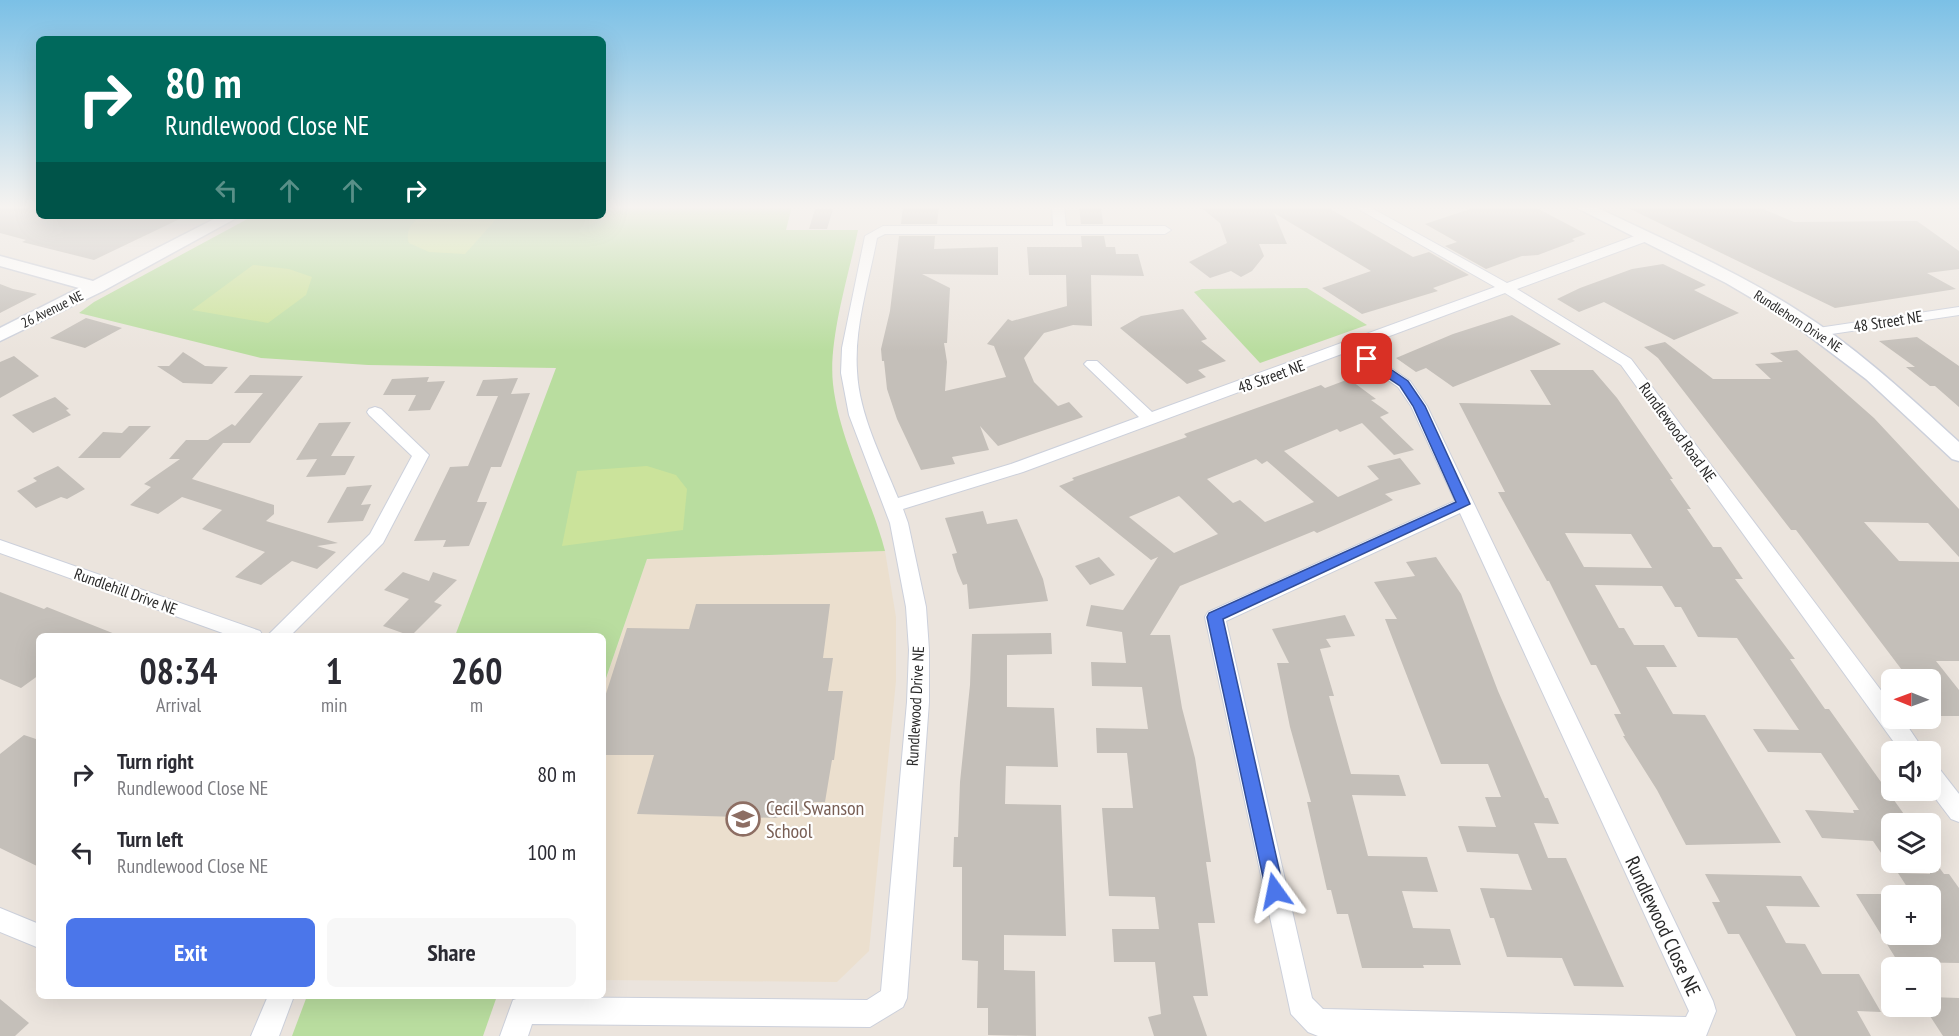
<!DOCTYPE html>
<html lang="en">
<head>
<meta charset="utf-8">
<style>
	:root { --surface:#fff; --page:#f7f7f7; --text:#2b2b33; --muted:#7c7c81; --accent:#4b76ea }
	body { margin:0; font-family:"PT Sans Narrow",sans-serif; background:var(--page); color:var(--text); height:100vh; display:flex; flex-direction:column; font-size:22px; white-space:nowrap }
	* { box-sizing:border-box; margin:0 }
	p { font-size:20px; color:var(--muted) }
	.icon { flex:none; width:33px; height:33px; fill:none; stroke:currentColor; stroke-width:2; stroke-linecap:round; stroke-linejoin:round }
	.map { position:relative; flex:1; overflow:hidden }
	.details { position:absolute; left:36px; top:633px; width:570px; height:366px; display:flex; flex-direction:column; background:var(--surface); border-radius:9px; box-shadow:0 6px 24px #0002 }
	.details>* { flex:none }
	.banner { position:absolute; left:36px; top:36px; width:570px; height:183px; border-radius:9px; box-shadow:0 6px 24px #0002; background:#00695c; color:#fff; overflow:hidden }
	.needle { width:39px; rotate:271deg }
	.buttons { position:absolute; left:1881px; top:669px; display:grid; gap:12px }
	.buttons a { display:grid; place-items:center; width:60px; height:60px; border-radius:9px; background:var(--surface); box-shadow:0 6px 24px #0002; font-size:30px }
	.pin { position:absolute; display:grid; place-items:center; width:51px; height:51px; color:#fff; margin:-26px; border-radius:12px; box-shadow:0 3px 9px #0006 }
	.me { position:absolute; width:66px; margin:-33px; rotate:348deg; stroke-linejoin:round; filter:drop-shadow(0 0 4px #0008) }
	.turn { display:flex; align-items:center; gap:21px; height:126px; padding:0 30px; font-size:27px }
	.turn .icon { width:78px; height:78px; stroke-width:2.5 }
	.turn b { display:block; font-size:42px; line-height:51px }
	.lanes { display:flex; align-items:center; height:57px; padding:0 30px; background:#0003; justify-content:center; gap:30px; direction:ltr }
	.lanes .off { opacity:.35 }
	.eta { display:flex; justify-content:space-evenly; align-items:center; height:102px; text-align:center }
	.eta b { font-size:36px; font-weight:700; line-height:42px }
	.button { display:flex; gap:12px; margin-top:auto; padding:12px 30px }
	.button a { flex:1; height:69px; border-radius:9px; background:var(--accent); color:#fff; font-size:24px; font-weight:700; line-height:69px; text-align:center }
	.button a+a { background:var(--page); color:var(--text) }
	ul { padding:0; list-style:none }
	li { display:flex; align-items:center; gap:18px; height:78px; padding:0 30px }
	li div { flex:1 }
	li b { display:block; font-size:22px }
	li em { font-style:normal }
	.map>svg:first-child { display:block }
</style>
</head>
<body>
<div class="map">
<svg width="1959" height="1036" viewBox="0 0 1959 1036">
	<rect width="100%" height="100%" fill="#ebe4dd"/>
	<path fill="#ebdfce" d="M885 551 896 617V681L869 951 837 982 603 980V688L647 559Z"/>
	<g fill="#b9dd9f">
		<path d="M603 206H792L786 230H858C849 274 828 340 833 384 839 439 871 497 885 551L647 559 603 687V636H455L556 368 368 365 261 358 79 313 94 302 253 216H603Z"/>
		<path d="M1307 288 1367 325 1260 363 1194 292 1202 289Z"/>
		<path d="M307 996H497L483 1036H292Z"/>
	</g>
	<g fill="#cbe39b">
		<path d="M420 216H499L465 254 429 252 409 243C405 230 412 224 420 216Z"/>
		<path d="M253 265 289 269 312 277 306 295 268 323 192 310Z"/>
		<path d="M647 466 676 475 687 489 683 530 562 546 577 471Z"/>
	</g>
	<g fill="#c4bfb9" fill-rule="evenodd">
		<path d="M0 206 39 208V216H186L94 260 22 242 26 240 0 233Z"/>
		<path d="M903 206H939L937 224H901Z"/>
		<path d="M1079 206H1101L1103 224H1081Z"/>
		<path d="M1199 206H1325L1413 257 1429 252 1469 275 1433 288 1438 291 1362 314 1322 288 1371 271 1274 213 1287 244H1259L1264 256 1252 271 1241 277 1231 271 1210 278 1189 262 1227 243 1220 223Z"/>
		<path d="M1479 206H1533L1586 234 1572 239 1575 241 1538 255 1522 256 1486 269 1445 246 1457 242 1425 224Z"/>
		<path d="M1624 206H1756L1794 222 1917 221 1959 251V269L1927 273 1956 289 1835 308Z"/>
		<path d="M815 209H833L827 229H809Z"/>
		<path d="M899 236H935L934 249 998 247V275L922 274 950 288 947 343H944L947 362 945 391 1006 377 994 346 987 344 1008 319 1012 321 1067 306 1066 275H1029L1027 247H1082L1081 236H1104L1106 247H1115L1116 254H1138L1144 276 1091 275 1092 326 1073 325 1044 333 1024 358 1034 382 1058 406 1069 402 1083 417 998 446 980 426 989 450 952 457 955 464 921 470 897 419 887 389 884 361H882L881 349 890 311Z"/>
		<path d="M1663 264 1706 285 1694 290 1739 313 1674 340 1604 302 1579 312 1557 299 1580 288 1632 269Z"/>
		<path d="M0 284 13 289 37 294 0 313Z"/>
		<path d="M1183 309 1207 339 1201 341 1226 361 1198 370 1206 377 1187 384 1120 328 1141 316Z"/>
		<path d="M1512 315 1561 344 1453 387 1426 368 1416 372 1396 358 1453 334Z"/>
		<path d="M86 318 122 328 85 348 50 338Z"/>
		<path d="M1917 337 1959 366V407L1935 386H1930L1906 367H1915L1879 341Z"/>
		<path d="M1665 342 1713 379H1771L1755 364 1783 362 1770 353 1797 350 1874 418 1959 509V557L1928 523 1864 522 1899 561 1959 562V661H1936L1959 690V716H1940L1930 704V678H1908L1796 530H1791L1658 358 1644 347Z"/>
		<path d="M183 352 205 366 228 367 212 384 183 383 157 366H169Z"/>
		<path d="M14 356 39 376 0 398V362Z"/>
		<path d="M1530 370H1593L1617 398 1673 479H1670L1691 509H1687L1713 547H1721L1743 579H1735L1795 659H1790L1825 709H1829L1911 824H1892V869L1873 841 1822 838 1805 810 1854 813 1853 810H1859L1821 753 1768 752 1753 729 1799 730 1737 638 1698 637 1681 607H1675L1662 586 1595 585 1619 628H1624L1634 645H1664L1677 667H1646L1673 714 1705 715 1781 843 1686 845 1657 790 1623 736H1625L1614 714H1621L1596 665H1591L1549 581H1547L1498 492H1505L1459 403 1551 405ZM1565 533 1631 534 1652 568 1584 567Z"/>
		<path d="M250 375 303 376 250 443H223L192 479 274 505V514L266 521 338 543 317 546 336 552 317 569 292 561 261 585 235 577 265 552 202 529 222 510 182 497 158 514 130 505 151 487 144 484 180 459H169L186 440H208L232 424 235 426 263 393H234Z"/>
		<path d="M429 377 427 382 445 381 430 410 408 411 416 395H383L392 379Z"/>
		<path d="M518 378 511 394 530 393 501 467H491L477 502H487L469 546 443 547 446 540 414 541 450 467 468 466 498 396H476L483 380Z"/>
		<path d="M1349 379 1376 399 1371 400 1389 413 1380 417 1414 450 1394 455 1362 423 1340 432 1337 429 1284 451 1338 497 1379 479 1367 466 1400 458 1421 484 1385 494 1393 500 1317 533 1314 531 1180 586 1150 635H1170L1182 708 1195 758 1211 862H1206L1215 923H1198L1208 996H1193L1207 1036H1154L1148 1017 1161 1014 1155 962H1114L1112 929H1159L1155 897 1109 896 1102 808H1133L1127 753H1097L1096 728 1148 729 1142 687 1092 686 1091 662 1126 663 1122 632 1086 626 1091 605 1123 610 1158 557 1151 560 1059 486 1074 480 1072 478 1187 437 1184 434 1321 385 1325 388ZM1256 459 1262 464 1267 461 1314 502 1265 522 1240 500 1233 503 1207 479ZM1179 496 1218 534 1174 553 1129 517Z"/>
		<path d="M55 397 69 409 66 410 71 415 33 433 12 415Z"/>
		<path d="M351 422 331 456H355L345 475 306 477 317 459 296 460 319 423Z"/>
		<path d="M129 426H151L120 458H78L103 432 122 433Z"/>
		<path d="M58 466 85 489 67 499 61 497 36 508 17 491 37 481 33 478Z"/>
		<path d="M372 485 361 505 371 504 363 521 327 523 347 487Z"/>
		<path d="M983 511 987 524 1017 519 1043 579 1048 601 969 609 967 584 963 585 957 571 952 554 957 553 945 518Z"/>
		<path d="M1099 557 1115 575 1090 585 1075 566Z"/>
		<path d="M1436 557 1461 594 1498 691 1545 798H1548L1559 824 1534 823 1548 858H1566L1624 987 1574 986 1562 958 1507 957 1494 918H1490L1480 888 1532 890 1518 854 1467 852 1458 826 1496 827 1485 797H1501L1488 764H1441L1385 619H1397L1374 582 1415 576 1406 562Z"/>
		<path d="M403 572 429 581 433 572 457 580 434 602 442 605 411 636 383 626 409 599 384 590Z"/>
		<path d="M0 592 44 609 47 607 120 636H39V675L21 688 0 679Z"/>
		<path d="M696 604H830L823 658H833L828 691H843L834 760H832L825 802H814L812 808 775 818 637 814 654 755H603V703L627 628 689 629Z"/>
		<path d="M1345 615 1355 636 1326 639 1331 647 1320 649 1334 696H1329L1351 774 1399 775 1406 796 1352 795 1368 856 1427 857 1438 892 1402 891 1413 928 1450 929 1461 965H1423L1424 968H1362L1348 914H1337L1331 890H1327L1307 802H1311L1290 727 1277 663H1289L1272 629Z"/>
		<path d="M1051 633 1052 654 1007 655V707L1054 708 1058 767 1006 766 1005 804 1061 805 1066 936 1004 935V970L1035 971 1036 1036 988 1035V1008H977L978 961 962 960V867H953L954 837H958L960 782 970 685 972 634Z"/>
		<path d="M24 735 39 740V867L0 848V754Z"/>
		<path d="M1930 855 1944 874H1949L1959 888V963L1898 962 1856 894H1892V934H1930V896H1913L1898 873 1930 874Z"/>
		<path d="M1705 874 1801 876 1820 907 1766 906 1786 943 1805 944 1822 974H1859L1881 1012 1857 1011 1871 1036H1796L1739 934H1728L1712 902H1720Z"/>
		<path d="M1930 997 1959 998V1036H1943L1930 1016Z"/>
		<path d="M0 999 29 1023 15 1036H0Z"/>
	</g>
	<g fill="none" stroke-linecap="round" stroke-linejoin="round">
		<defs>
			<g id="minor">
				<path d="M1052 206H1064L1066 226H1165L1171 230 1165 234H885L877 238C869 281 854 327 857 371 859 415 882 458 898 498L1011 464 1139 417 1087 367 1084 364 1087 361H1097L1152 412 1495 287 1353 206H1368L1507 283 1640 234H1650V240L1517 289 1631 359 1892 705V718H1902L1925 752H1901L1621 365 1505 293 1360 347 1410 381 1427 406 1713 1001 1716 1011 1706 1036H1318L1308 1032 1291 1014 1205 617 1208 612 1455 501 1411 406 1398 387 1347 352 1023 472 903 509 908 523 926 607 929 650V702L907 998 903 1007 870 1027 532 1024 528 1036H500L513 1000 523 997 867 1000 881 991 907 702 909 650 906 607 890 523 849 415 841 373 842 348 865 236 883 226H1053ZM1460 513 1689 1011 1686 1017 1323 1009 1312 998 1226 621Z"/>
				<path d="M1959 307V315L1818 336 1811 332 1818 328Z"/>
				<path d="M375 407 381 409 429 455 383 543 290 636H267L370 534 412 456 369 415 367 412 369 409Z"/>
				<path d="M0 540 260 631 263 636H231L0 553Z"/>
				<path d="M1930 764 1938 767 1959 794V822L1951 819 1929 790Z"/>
				<path d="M0 908 39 924V948L0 932Z"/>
				<path d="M268 996H294L279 1036H251Z"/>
			</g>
			<g id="tertiary">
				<path d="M1573 206H1594C1662 239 1733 269 1797 310 1853 345 1901 389 1949 433L1959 442V461L1952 459 1866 379 1784 317 1726 283Z"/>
				<path d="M220 216H240L103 291 0 341V328L79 288 0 266V256L93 281Z"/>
			</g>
		</defs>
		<use href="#minor" stroke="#ccd0db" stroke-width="2"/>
		<use href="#tertiary" stroke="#ccd0db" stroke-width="3"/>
		<use href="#minor" fill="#fff" fill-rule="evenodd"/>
		<use href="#tertiary" fill="#fff" fill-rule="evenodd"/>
	</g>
	<linearGradient id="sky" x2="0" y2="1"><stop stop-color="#7bc0e6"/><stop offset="0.59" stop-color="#f6f3f0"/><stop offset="1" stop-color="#f6f3f0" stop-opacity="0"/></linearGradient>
	<rect width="1959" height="351" fill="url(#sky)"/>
	<path fill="#4b76ea" stroke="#314d98" stroke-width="1.5" d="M1363 356H1371L1408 381 1425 406 1470 504 1223 619 1284 891 1282 897 1275 899 1268 897 1266 891 1207 617 1209 613 1456 502 1413 406 1400 386 1363 361Z"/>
	<defs>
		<symbol id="school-ring" viewBox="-11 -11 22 22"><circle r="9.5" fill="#fff" stroke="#8d6e63" stroke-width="1.5"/><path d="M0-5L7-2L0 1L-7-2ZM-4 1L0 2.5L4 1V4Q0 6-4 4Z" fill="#8d6e63"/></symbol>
	</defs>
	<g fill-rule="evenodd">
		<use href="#school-ring" x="724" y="800" width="38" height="38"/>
	</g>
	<g text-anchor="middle" stroke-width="4.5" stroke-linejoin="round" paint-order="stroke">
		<g font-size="14" fill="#2a2a2a" stroke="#fff">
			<text transform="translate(52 309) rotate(-26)" y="5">26 Avenue NE</text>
			<text transform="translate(1798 321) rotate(33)" y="5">Rundlehorn Drive NE</text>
		</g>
		<g font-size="16" fill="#2a2a2a" stroke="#fff">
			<text transform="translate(1888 321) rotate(-9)" y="6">48 Street NE</text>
			<text transform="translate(1271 376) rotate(-20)" y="6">48 Street NE</text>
			<text transform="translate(1678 432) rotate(54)" y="6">Rundlewood Road NE</text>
			<text transform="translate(126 591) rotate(20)" y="6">Rundlehill Drive NE</text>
			<text transform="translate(915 706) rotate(-87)" y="6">Rundlewood Drive NE</text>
		</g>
		<g font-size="20" fill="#785e54" stroke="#fff" text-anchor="start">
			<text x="766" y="815">Cecil Swanson<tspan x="766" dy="23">School</tspan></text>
		</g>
		<g font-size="20" fill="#2a2a2a" stroke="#fff">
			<text transform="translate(1663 926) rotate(65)" y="7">Rundlewood Close NE</text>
		</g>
	</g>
</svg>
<div class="buttons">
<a><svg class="needle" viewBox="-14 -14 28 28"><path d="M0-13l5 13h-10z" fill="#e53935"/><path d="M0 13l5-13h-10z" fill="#7c7c81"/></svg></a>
<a><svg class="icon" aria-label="sound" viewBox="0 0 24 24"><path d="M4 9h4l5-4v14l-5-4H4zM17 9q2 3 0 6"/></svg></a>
<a><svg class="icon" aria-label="layers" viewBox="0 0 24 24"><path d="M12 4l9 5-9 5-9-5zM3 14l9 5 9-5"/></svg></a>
<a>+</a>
<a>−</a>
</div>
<div class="pin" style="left:1367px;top:359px;background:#d93025"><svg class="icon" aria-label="arrive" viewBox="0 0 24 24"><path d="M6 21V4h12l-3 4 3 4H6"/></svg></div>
<svg class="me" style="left:1275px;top:891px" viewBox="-20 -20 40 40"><path d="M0-17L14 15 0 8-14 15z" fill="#4b76ea" stroke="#fff" stroke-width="4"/></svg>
<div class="banner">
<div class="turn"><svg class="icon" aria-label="right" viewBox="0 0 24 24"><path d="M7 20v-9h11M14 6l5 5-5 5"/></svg><div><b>80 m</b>Rundlewood Close NE</div></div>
<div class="lanes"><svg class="icon off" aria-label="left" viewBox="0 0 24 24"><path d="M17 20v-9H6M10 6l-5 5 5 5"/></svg><svg class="icon off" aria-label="ahead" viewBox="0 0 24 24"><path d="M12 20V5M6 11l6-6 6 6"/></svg><svg class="icon off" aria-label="ahead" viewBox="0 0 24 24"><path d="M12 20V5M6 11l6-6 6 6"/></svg><svg class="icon" aria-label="right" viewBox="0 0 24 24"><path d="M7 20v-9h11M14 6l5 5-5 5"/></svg></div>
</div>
<section class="details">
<div class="eta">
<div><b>08:34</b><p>Arrival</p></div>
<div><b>1</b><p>min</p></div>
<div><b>260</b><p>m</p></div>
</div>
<ul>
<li><svg class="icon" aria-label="right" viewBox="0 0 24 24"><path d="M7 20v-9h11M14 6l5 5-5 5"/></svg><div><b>Turn right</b><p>Rundlewood Close NE</p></div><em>80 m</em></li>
<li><svg class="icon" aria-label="left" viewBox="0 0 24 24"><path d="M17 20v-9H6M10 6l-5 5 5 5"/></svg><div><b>Turn left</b><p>Rundlewood Close NE</p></div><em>100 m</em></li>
</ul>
<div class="button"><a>Exit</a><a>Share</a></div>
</section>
</div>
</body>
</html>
